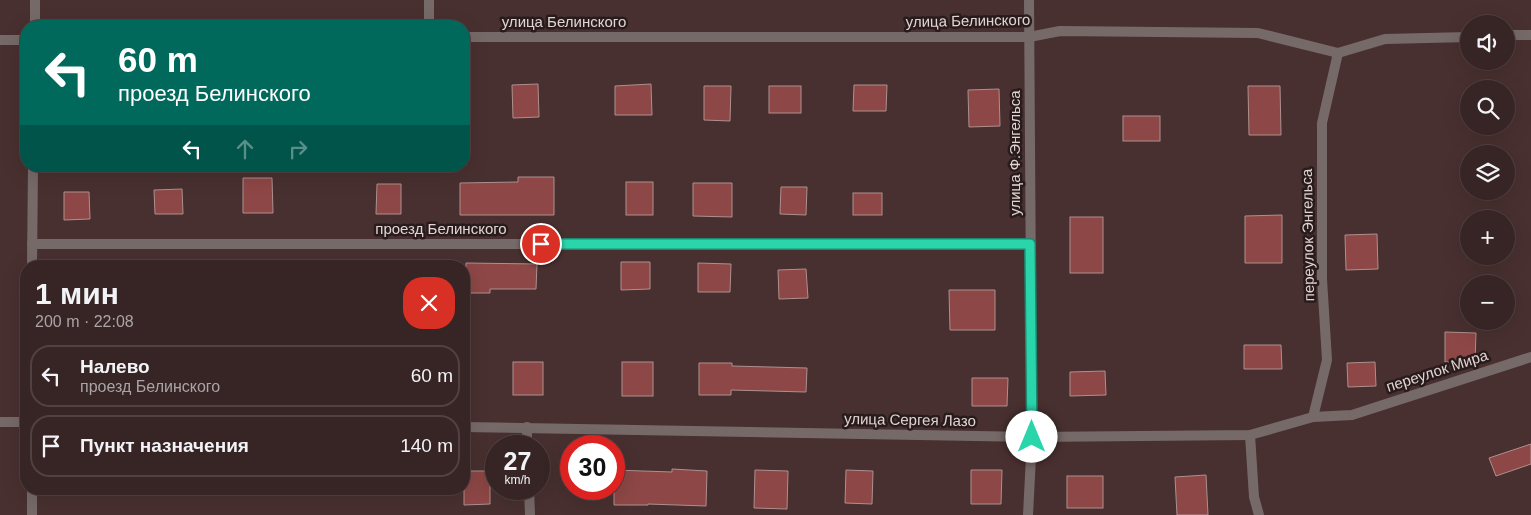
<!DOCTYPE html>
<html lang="ru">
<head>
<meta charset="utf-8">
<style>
	:root { --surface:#372424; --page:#423031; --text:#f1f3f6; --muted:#aaa4a6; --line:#514141 }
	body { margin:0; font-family:Arial,sans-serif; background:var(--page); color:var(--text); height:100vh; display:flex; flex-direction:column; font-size:19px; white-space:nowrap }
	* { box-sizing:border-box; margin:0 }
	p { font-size:16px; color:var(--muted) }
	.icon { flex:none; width:28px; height:28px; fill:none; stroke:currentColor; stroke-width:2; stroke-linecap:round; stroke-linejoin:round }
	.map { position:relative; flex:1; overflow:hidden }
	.drawer { position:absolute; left:20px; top:260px; width:450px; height:235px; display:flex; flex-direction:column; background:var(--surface); border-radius:20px; box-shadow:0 5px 20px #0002,0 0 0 1px var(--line) }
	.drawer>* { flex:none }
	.hud { position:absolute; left:20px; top:20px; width:450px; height:152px; border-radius:20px; box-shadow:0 5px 20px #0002,0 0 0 1px var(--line); background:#00695c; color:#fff; overflow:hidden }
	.buttons { position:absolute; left:1460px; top:15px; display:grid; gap:10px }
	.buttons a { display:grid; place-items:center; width:55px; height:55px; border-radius:50%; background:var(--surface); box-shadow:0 5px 20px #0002,0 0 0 1px var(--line); font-size:25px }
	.speed { position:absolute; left:485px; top:435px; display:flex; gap:10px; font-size:25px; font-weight:700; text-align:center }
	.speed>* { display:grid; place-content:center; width:65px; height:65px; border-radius:50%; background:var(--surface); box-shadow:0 5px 20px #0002,0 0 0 1px var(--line); line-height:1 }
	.speed small { font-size:12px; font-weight:400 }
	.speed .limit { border:8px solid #d22; background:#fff; color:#111 }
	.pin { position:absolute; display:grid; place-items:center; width:42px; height:42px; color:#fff; margin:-21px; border:2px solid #fff; border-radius:50%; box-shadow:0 1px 5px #0007 }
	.me { position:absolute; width:55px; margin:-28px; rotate:0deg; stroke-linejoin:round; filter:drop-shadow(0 0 4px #0008) }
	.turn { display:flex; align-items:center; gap:18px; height:105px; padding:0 15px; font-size:22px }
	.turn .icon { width:65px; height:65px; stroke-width:2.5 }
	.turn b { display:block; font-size:35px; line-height:42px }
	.lanes { display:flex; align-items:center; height:48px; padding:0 15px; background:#0003; justify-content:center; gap:25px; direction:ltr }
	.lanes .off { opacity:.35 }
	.round { display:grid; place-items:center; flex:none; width:52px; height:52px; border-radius:20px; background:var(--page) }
	.overview { display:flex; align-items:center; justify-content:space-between; height:85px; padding:0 15px }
	h1 { font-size:30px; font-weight:700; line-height:38px }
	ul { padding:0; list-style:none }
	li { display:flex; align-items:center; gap:15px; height:62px; margin:0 10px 8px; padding:0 5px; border:2px solid var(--line); border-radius:20px }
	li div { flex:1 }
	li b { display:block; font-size:19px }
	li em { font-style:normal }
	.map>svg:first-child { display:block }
</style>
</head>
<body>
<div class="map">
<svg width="1531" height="515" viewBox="0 0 1531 515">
	<rect width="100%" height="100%" fill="#493030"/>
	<g fill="#8d4746" stroke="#ad908e">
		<path d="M538 84 539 117 513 118 512 85Z"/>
		<path d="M651 84 652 115H615V86Z"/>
		<path d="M854 85H887L886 111H853Z"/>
		<path d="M704 86H731L730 121 704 120Z"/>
		<rect x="769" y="86" width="32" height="27"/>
		<path d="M1248 86H1280L1281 135H1249Z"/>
		<path d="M999 89 1000 126 969 127 968 90Z"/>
		<rect x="1123" y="116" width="37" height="25"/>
		<path d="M518 177H554V215H460V183L518 182Z"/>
		<path d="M243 178H272L273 213H243Z"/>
		<rect x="626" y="182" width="27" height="33"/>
		<path d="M693 183H732V217L693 216Z"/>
		<path d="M377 184H401V214H376Z"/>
		<path d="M781 187H807L806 215 780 214Z"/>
		<path d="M182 189 183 214H155L154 190Z"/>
		<path d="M64 192H89L90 219 64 220Z"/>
		<rect x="853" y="193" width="29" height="22"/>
		<path d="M1282 215V263H1245V216Z"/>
		<rect x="1070" y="217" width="33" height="56"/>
		<path d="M1377 234 1378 269 1346 270 1345 235Z"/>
		<path d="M621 262H650V289L621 290Z"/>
		<path d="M466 263 537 264 536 289H490V293H465Z"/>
		<path d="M698 263 731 264 730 292H698Z"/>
		<path d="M806 269 808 298 779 299 778 270Z"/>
		<path d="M949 290H995V330H950Z"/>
		<path d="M1445 332 1476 333 1475 362H1445Z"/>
		<path d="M1244 345H1281L1282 369H1244Z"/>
		<rect x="513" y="362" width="30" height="33"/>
		<rect x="622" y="362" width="31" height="34"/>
		<path d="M1375 362 1376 386 1348 387 1347 363Z"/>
		<path d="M699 363H732V366L807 368 806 392 731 390V395H699Z"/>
		<path d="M1105 371 1106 395 1070 396V372Z"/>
		<path d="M972 378H1008L1007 406H972Z"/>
		<path d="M1531 444V464L1496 476 1489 458Z"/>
		<path d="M672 469 707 471 706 506 648 504V505H614V470L672 472Z"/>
		<path d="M755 470 788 471 787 509 754 508Z"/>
		<path d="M846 470 873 471 872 504 845 503Z"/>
		<path d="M971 470H1002L1001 504H971Z"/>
		<path d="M464 471H490V504L464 505Z"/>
		<path d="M1206 475 1208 515H1177L1175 477Z"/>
		<rect x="1067" y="476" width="36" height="32"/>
	</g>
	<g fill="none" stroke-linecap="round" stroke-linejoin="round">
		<g stroke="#766a69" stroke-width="10">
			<path d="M429 0V26"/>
			<path d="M35 26V0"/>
			<path d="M1506 35H1531"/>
			<path d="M464 37H1029L1060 31 1258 33 1338 53 1385 39 1469 37"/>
			<path d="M0 40H26"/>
			<path d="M32 244H1030"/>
			<path d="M32 266 33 166"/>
			<path d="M1313 417 1327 360 1322 279V123L1338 53"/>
			<path d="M0 422H26"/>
			<path d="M464 427 1032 437 1250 435 1313 417 1352 415 1531 357"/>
			<path d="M527 427V446"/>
			<path d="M1250 435 1254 497 1259 515"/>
			<path d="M529 489 530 515"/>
			<path d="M32 515V489"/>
			<path d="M1028 515 1032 437 1029 0"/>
		</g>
	</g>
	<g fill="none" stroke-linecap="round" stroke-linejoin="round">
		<defs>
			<path id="route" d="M541 244H1030L1032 437"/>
		</defs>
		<use href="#route" stroke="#1b8a70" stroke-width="12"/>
		<use href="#route" stroke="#2ad5ac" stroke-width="9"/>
	</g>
	<g text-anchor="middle" stroke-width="5" stroke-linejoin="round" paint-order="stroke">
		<g font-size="15" fill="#e3d3d2" stroke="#271c1b">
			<text transform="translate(968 21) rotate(-1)" y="5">улица Белинского</text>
			<text x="564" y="27">улица Белинского</text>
			<text transform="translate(1015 153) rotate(-90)" y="5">улица Ф.Энгельса</text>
			<text x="441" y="234">проезд Белинского</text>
			<text transform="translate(1308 235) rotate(-91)" y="5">переулок Энгельса</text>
			<text transform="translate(1437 371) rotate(-18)" y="5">переулок Мира</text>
			<text transform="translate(910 420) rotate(1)" y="5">улица Сергея Лазо</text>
		</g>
	</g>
</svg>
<div class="buttons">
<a><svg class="icon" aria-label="sound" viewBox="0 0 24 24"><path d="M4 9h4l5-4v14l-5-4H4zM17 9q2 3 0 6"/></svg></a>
<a><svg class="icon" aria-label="search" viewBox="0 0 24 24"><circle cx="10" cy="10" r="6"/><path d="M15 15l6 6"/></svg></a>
<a><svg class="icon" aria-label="layers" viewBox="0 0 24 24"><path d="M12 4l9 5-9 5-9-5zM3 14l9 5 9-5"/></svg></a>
<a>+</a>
<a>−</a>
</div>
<div class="speed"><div>27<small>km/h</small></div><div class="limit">30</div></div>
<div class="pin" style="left:541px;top:244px;background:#d93025"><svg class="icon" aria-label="arrive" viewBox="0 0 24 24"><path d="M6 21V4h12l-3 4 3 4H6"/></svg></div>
<svg class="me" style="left:1032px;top:437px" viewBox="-20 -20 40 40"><circle r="19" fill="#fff"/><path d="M0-13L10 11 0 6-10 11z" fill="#2ad5ac"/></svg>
<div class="hud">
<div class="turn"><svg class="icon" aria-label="left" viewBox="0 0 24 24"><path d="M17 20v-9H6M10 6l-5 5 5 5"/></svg><div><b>60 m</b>проезд Белинского</div></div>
<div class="lanes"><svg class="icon" aria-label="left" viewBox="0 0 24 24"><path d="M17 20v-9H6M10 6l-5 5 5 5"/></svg><svg class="icon off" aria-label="ahead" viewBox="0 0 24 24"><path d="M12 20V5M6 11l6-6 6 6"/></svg><svg class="icon off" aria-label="right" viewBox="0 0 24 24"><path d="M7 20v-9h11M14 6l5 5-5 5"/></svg></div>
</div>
<section class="drawer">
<div class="overview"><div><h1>1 мин</h1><p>200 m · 22:08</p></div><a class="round" style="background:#d93025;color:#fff"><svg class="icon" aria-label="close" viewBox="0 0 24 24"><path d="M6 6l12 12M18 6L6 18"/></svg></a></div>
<ul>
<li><svg class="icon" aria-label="left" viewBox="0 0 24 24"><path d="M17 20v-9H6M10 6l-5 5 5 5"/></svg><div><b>Налево</b><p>проезд Белинского</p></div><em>60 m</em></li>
<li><svg class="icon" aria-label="arrive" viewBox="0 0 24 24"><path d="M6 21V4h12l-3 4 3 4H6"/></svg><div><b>Пункт назначения</b></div><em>140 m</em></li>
</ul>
</section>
</div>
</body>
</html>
